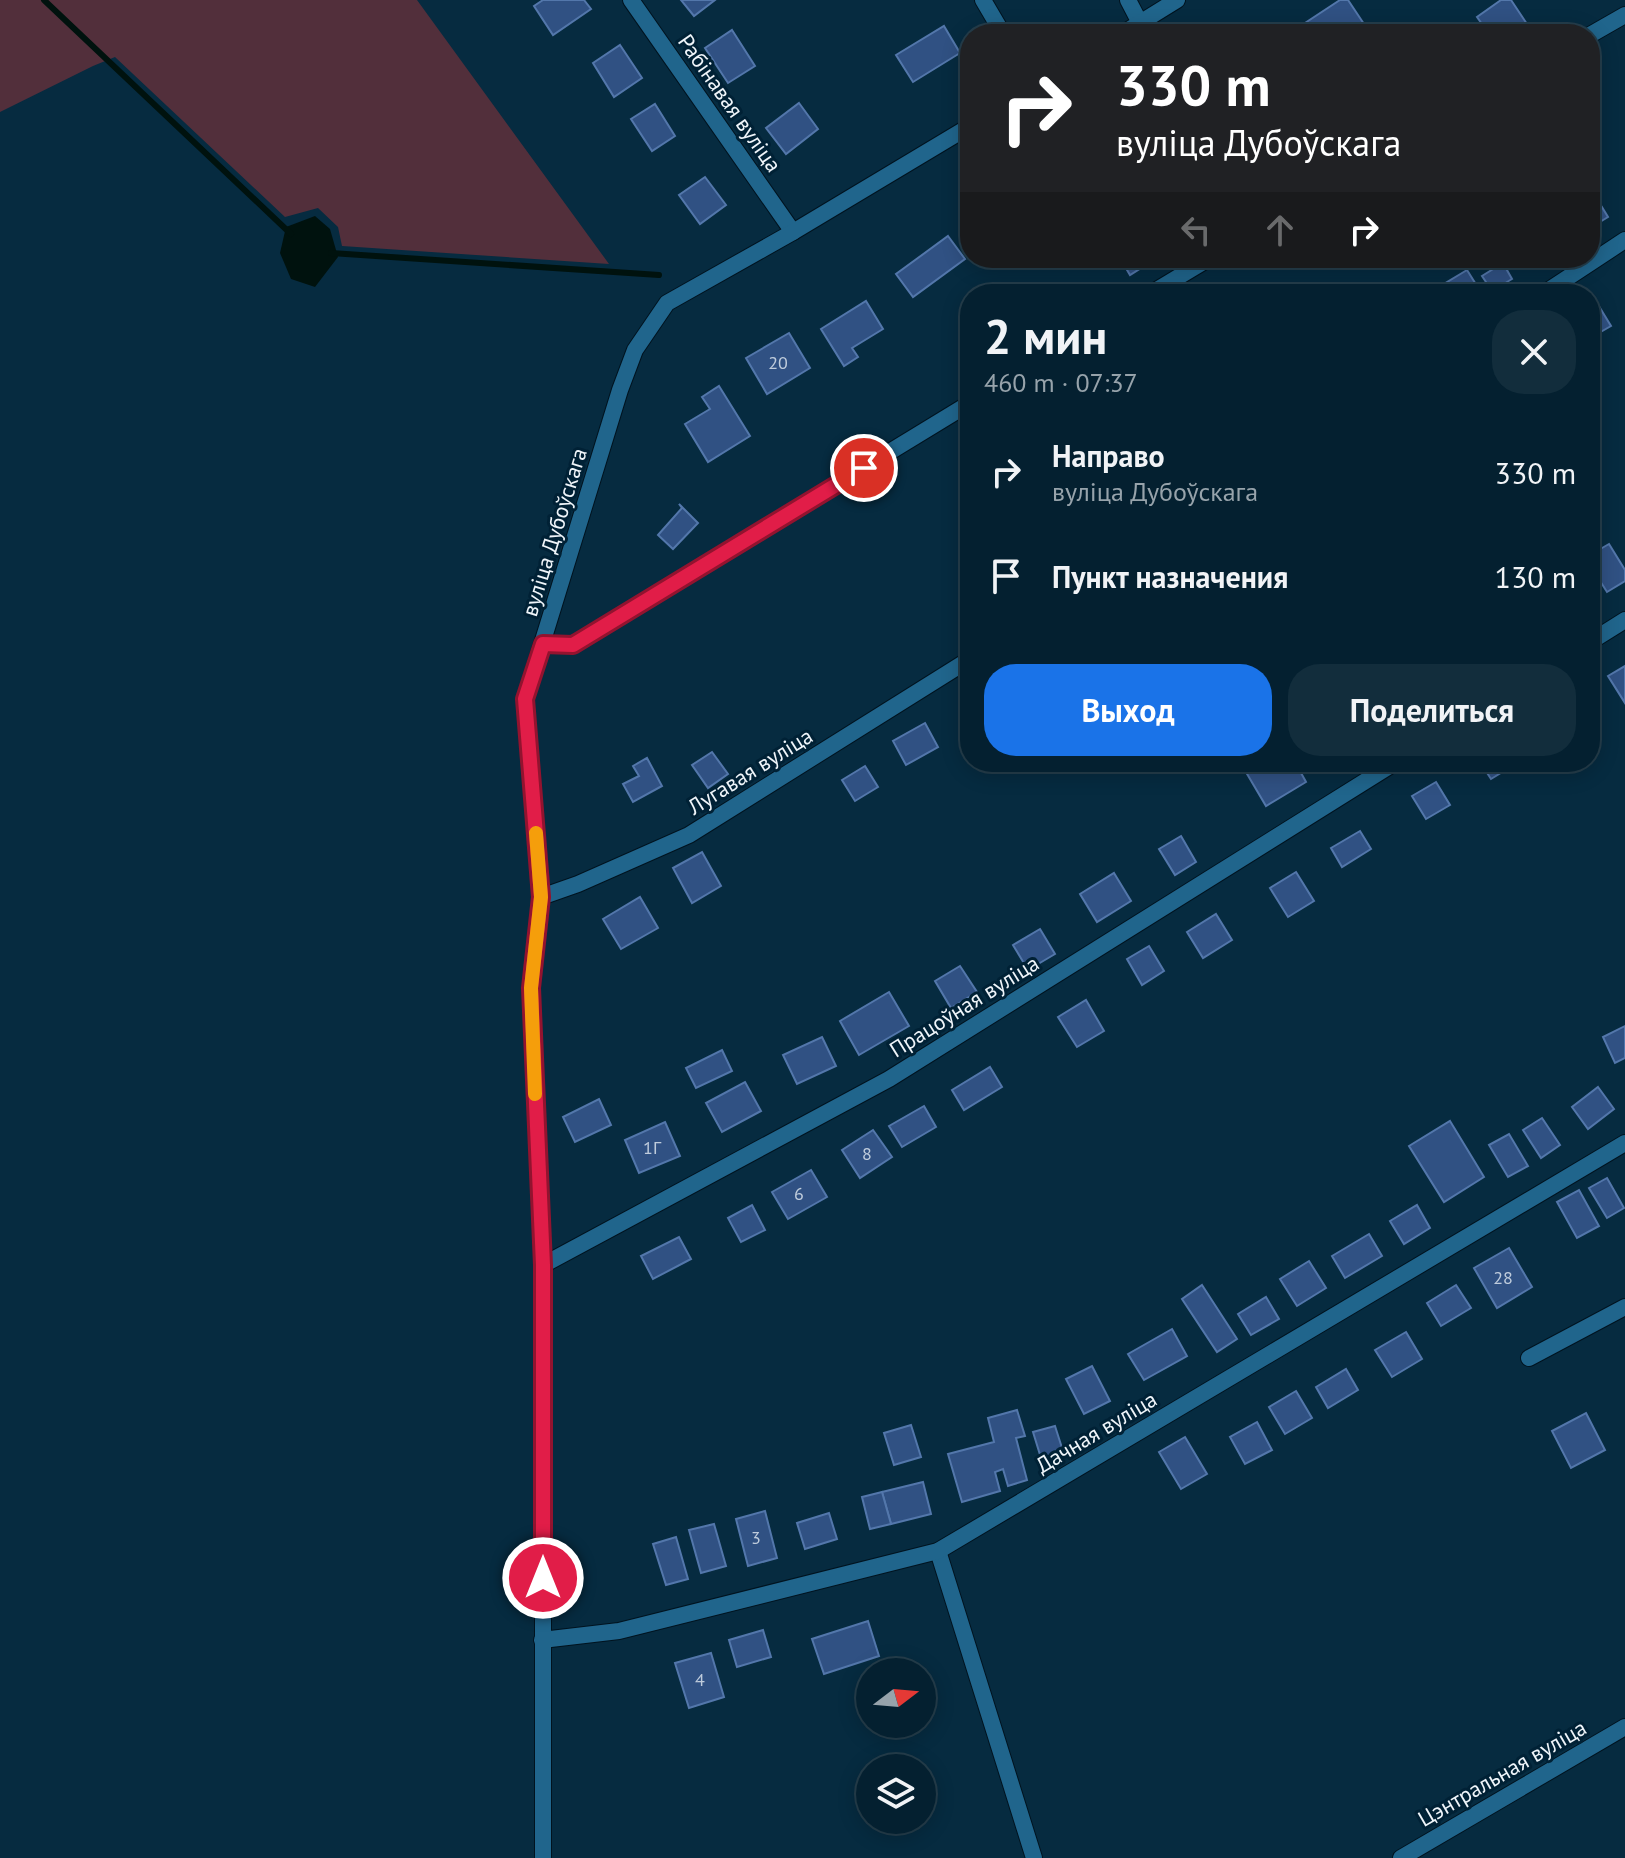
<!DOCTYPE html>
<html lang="ru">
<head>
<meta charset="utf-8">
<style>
	:root { --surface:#042030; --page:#122d3c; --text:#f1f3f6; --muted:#97a3ab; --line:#253e4c; --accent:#1a73e8 }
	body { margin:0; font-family:"PT Sans",sans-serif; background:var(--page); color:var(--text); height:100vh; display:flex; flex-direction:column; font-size:30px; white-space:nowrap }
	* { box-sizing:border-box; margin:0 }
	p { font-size:26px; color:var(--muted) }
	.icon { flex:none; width:44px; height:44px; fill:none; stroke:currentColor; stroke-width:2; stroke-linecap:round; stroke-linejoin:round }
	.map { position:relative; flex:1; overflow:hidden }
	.drawer { position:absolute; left:960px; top:284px; width:640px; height:488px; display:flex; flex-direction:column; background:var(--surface); border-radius:32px; box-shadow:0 4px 20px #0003,0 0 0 2px var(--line) }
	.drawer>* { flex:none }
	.hud { position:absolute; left:960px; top:24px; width:640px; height:244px; border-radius:32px; box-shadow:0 4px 20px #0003,0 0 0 2px var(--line); background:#202124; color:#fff; overflow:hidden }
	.needle { width:52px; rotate:74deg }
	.fabs { position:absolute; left:856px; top:1658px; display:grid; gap:16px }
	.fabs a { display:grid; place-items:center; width:80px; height:80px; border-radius:50%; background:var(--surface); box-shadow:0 4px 20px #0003,0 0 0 2px var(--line); font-size:40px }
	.pin { position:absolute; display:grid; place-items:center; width:68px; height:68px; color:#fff; margin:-34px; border:4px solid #fff; border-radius:50%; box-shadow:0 2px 8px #0007 }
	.me { position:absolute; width:88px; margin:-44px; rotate:0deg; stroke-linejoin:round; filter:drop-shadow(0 0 6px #0008) }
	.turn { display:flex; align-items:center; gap:28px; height:168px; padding:0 24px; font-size:36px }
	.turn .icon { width:104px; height:104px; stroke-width:2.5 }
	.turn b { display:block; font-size:56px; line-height:68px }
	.lanes { display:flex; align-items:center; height:76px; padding:0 24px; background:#0003; justify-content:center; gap:40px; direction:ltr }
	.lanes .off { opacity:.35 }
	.round { display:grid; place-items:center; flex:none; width:84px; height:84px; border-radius:32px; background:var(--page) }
	.headline { display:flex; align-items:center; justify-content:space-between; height:136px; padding:0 24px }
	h1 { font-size:48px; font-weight:800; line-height:60px }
	.action { display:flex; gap:16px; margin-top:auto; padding:16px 24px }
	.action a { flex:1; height:92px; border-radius:32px; background:var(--accent); color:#fff; font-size:32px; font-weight:800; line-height:92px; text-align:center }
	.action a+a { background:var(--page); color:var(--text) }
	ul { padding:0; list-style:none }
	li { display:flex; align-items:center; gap:24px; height:104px; padding:0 24px }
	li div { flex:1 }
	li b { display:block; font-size:30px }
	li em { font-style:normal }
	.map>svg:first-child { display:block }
</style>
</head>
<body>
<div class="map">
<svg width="1625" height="1858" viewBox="0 0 1625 1858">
	<rect width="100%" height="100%" fill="#062b40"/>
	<path fill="#522f3b" d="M0 0H417L609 264 342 246 338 227 318 208 285 217 115 57 93 66 0 112Z"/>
	<path fill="#00120e" d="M315 216 330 229 338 257 315 287 291 279 280 253 286 227Z"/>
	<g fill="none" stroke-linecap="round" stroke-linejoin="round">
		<g stroke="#00120e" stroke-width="6">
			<path d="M44 0 291 234"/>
			<path d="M331 253 659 275"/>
		</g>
	</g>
	<g fill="#305183" stroke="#5377ab" stroke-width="2">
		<path d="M543 0H584L591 9 553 35 534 6Z"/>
		<path d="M681 0H715L694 16Z"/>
		<path d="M1340 0H1348L1370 33 1308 34 1302 25Z"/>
		<path d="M1501 0H1511L1531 30 1526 34H1489L1477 17Z"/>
		<path d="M944 26 960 53 913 82 896 55Z"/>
		<path d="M732 30 755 66 728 83 705 48Z"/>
		<path d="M620 45 642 78 614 97 593 63Z"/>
		<path d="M799 103 818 129 786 154 766 128Z"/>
		<path d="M655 104 675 136 652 151 631 119Z"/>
		<path d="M705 177 726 205 700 224 679 195Z"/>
		<path d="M1594 194 1608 217 1590 228V196Z"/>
		<path d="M948 236 965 259 913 297 896 274Z"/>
		<path d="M1120 258H1157L1130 275Z"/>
		<path d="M1503 263 1512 279 1492 291 1482 276Z"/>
		<path d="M1467 270 1482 294H1449L1444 284Z"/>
		<path d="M866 301 883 329 852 348 858 357 844 366 821 329Z"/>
		<path d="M1597 303 1611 326 1590 338V307Z"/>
		<path d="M789 333 810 368 767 394 746 358Z"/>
		<path d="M719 386 750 436 708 462 685 424 710 409 702 397Z"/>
		<path d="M679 504 698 523 673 549 658 535 682 508Z"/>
		<path d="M1609 544 1625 570V581L1607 592 1590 565V555Z"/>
		<path d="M1625 666V703L1608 676Z"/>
		<path d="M925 723 938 747 906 765 893 741Z"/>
		<path d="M712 752 728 774 708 788 692 765Z"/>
		<path d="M647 758 662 786 633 802 623 784 639 776 633 766Z"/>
		<path d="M1240 762H1295L1306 782 1266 806Z"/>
		<path d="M1480 762H1516L1517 763 1491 779Z"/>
		<path d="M865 766 878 787 855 801 842 780Z"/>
		<path d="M1436 782 1450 805 1426 819 1412 796Z"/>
		<path d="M1360 831 1371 849 1342 867 1331 848Z"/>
		<path d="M1181 836 1196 862 1175 875 1159 849Z"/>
		<path d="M702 852 721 886 692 903 673 868Z"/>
		<path d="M1296 872 1314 901 1288 917 1270 888Z"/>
		<path d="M1114 873 1131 901 1097 922 1080 894Z"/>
		<path d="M640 897 658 928 621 949 603 919Z"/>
		<path d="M1216 914 1232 940 1203 958 1187 932Z"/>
		<path d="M1040 929 1055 954 1028 970 1013 945Z"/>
		<path d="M1149 946 1164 971 1142 985 1127 959Z"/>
		<path d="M960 966 977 992 951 1008 935 981Z"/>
		<path d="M889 992 909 1026 859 1055 840 1021Z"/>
		<path d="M1086 1000 1104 1031 1077 1047 1058 1017Z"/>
		<path d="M1625 1026V1058L1615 1063 1603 1037Z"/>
		<path d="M822 1037 836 1066 797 1084 783 1055Z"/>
		<path d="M722 1050 732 1071 696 1088 686 1068Z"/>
		<path d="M990 1067 1002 1087 964 1110 952 1090Z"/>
		<path d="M745 1082 761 1111 722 1132 706 1103Z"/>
		<path d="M1598 1087 1614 1109 1588 1129 1572 1107Z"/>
		<path d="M599 1099 611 1125 575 1142 563 1117Z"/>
		<path d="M924 1106 936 1127 902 1147 889 1126Z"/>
		<path d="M1542 1118 1560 1145 1541 1158 1523 1130Z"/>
		<path d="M1450 1121 1484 1177 1444 1202 1409 1146Z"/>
		<path d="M665 1122 680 1156 639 1173 625 1140Z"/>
		<path d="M873 1130 892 1157 860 1178 842 1150Z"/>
		<path d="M1509 1134 1528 1166 1508 1177 1489 1145Z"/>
		<path d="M811 1170 827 1197 788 1219 772 1192Z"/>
		<path d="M1607 1178 1624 1208 1607 1218 1589 1188Z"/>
		<path d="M1579 1190 1599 1226 1577 1238 1557 1202Z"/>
		<path d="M752 1205 765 1230 741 1242 728 1218Z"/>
		<path d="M1417 1205 1430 1228 1404 1244 1390 1221Z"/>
		<path d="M1369 1234 1382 1256 1345 1278 1332 1256Z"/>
		<path d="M679 1237 691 1259 653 1279 641 1256Z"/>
		<path d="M1509 1248 1532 1287 1497 1308 1474 1268Z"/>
		<path d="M1309 1261 1326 1288 1297 1306 1280 1279Z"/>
		<path d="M1202 1285 1237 1339 1217 1352 1182 1299Z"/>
		<path d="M1456 1285 1471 1308 1441 1326 1427 1303Z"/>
		<path d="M1266 1297 1279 1319 1251 1335 1238 1314Z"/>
		<path d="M1172 1329 1187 1356 1144 1380 1128 1354Z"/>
		<path d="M1406 1332 1422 1359 1392 1377 1375 1350Z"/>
		<path d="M1092 1366 1110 1401 1084 1414 1066 1379Z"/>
		<path d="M1346 1369 1358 1390 1328 1408 1316 1387Z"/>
		<path d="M1296 1391 1312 1418 1285 1434 1269 1407Z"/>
		<path d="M1017 1410 1025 1436 1016 1438 1027 1480 1008 1486 1003 1469 995 1472 1000 1491 962 1502 948 1454 994 1442 988 1418Z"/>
		<path d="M1586 1413 1605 1450 1571 1468 1552 1431Z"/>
		<path d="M1257 1422 1272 1450 1245 1464 1230 1437Z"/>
		<path d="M911 1425 921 1457 894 1465 884 1433Z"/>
		<path d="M1055 1426 1063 1451 1041 1458 1033 1432Z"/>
		<path d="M1185 1437 1207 1474 1181 1489 1159 1452Z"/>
		<path d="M923 1482 931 1514 891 1524 882 1492Z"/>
		<path d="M882 1492 891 1524 870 1529 862 1497Z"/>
		<path d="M765 1511 777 1558 748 1566 736 1519Z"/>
		<path d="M829 1513 837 1539 805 1549 797 1523Z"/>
		<path d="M714 1524 726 1566 701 1573 689 1530Z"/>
		<path d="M676 1537 688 1579 666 1585 653 1544Z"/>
		<path d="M868 1621 879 1656 824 1674 812 1639Z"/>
		<path d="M763 1630 771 1657 737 1667 729 1640Z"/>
		<path d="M711 1653 724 1697 689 1708 675 1663Z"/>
	</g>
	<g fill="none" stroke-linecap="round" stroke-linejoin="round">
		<defs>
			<g id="street">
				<path d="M631 0 793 232"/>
				<path d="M983 0 1003 34"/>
				<path d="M1128 0 1140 23"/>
				<path d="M1122 34 1177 0"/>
				<path d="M1590 35 1625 15"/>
				<path d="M1150 294 1210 258"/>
				<path d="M1543 294 1625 240"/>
				<path d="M1590 642 1625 620"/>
				<path d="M543 644 573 645 970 403"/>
				<path d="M541 897 578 884 689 835 970 659"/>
				<path d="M543 1265 889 1079 1396 762"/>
				<path d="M1529 1358 1625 1307"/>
				<path d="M938 1551 1034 1858"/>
				<path d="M542 1640 619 1631 938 1551 1625 1143"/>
				<path d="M543 1858V1265L531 988 541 897 525 699 620 390 635 350 667 303 793 232 970 126"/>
				<path d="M1401 1858 1625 1727"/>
			</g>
		</defs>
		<use href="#street" stroke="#01131f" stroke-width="18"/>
		<use href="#street" stroke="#20658c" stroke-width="16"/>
	</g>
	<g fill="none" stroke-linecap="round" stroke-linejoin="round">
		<defs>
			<path id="route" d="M543 1578V1265L531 988 541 897 525 699 543 644 573 645 864 468"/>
		</defs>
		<use href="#route" stroke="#92132f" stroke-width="20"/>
		<use href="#route" stroke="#e11d48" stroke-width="14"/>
		<path stroke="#f59e0b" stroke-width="14" d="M535 1094 531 988 541 897 536 833"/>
	</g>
	<g text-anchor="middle" stroke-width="6" stroke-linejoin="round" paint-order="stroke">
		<g font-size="18" fill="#bfccdc">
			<text x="778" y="369">20</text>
			<text x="652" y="1154">1Г</text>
			<text x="867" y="1160">8</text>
			<text x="799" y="1200">6</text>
			<text x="1503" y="1284">28</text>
			<text x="756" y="1544">3</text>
			<text x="700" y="1686">4</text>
		</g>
		<g font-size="22" fill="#eff5fa" stroke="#002135">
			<text transform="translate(730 103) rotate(55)" y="8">Рабінавая вуліца</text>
			<text transform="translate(554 532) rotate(-73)" y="8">вуліца Дубоўскага</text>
			<text transform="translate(750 771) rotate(-32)" y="8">Лугавая вуліца</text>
			<text transform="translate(964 1006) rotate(-32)" y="8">Працоўная вуліца</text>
			<text transform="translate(1096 1432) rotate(-31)" y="8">Дачная вуліца</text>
			<text transform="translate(1502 1773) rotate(-30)" y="8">Цэнтральная вуліца</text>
		</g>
	</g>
</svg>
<div class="fabs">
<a><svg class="needle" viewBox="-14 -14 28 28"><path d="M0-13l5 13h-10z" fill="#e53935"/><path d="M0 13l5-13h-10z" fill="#97a3ab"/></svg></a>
<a><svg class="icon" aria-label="layers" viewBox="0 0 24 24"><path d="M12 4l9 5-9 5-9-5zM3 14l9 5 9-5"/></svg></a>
</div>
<div class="pin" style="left:864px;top:468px;background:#d93025"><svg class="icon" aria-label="arrive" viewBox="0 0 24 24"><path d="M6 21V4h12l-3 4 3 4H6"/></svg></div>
<svg class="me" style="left:543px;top:1578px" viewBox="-20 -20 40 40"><circle r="17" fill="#e11d48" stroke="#fff" stroke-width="3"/><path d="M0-11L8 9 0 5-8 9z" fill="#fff"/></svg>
<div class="hud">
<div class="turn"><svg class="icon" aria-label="right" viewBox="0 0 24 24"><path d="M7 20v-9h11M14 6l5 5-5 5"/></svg><div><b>330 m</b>вуліца Дубоўскага</div></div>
<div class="lanes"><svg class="icon off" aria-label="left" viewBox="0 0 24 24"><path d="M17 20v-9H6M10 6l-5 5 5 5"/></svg><svg class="icon off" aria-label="ahead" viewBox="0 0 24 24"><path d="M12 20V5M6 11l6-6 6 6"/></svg><svg class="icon" aria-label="right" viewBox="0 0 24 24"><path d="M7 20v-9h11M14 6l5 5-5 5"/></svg></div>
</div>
<section class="drawer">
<div class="headline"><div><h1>2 мин</h1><p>460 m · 07:37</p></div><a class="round"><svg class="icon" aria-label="close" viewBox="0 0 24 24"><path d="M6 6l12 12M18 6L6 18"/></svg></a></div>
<ul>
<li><svg class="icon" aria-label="right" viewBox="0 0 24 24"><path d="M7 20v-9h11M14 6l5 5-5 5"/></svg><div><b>Направо</b><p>вуліца Дубоўскага</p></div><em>330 m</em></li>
<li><svg class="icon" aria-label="arrive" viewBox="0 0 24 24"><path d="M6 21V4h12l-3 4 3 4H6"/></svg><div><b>Пункт назначения</b></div><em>130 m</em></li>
</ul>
<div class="action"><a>Выход</a><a>Поделиться</a></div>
</section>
</div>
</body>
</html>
